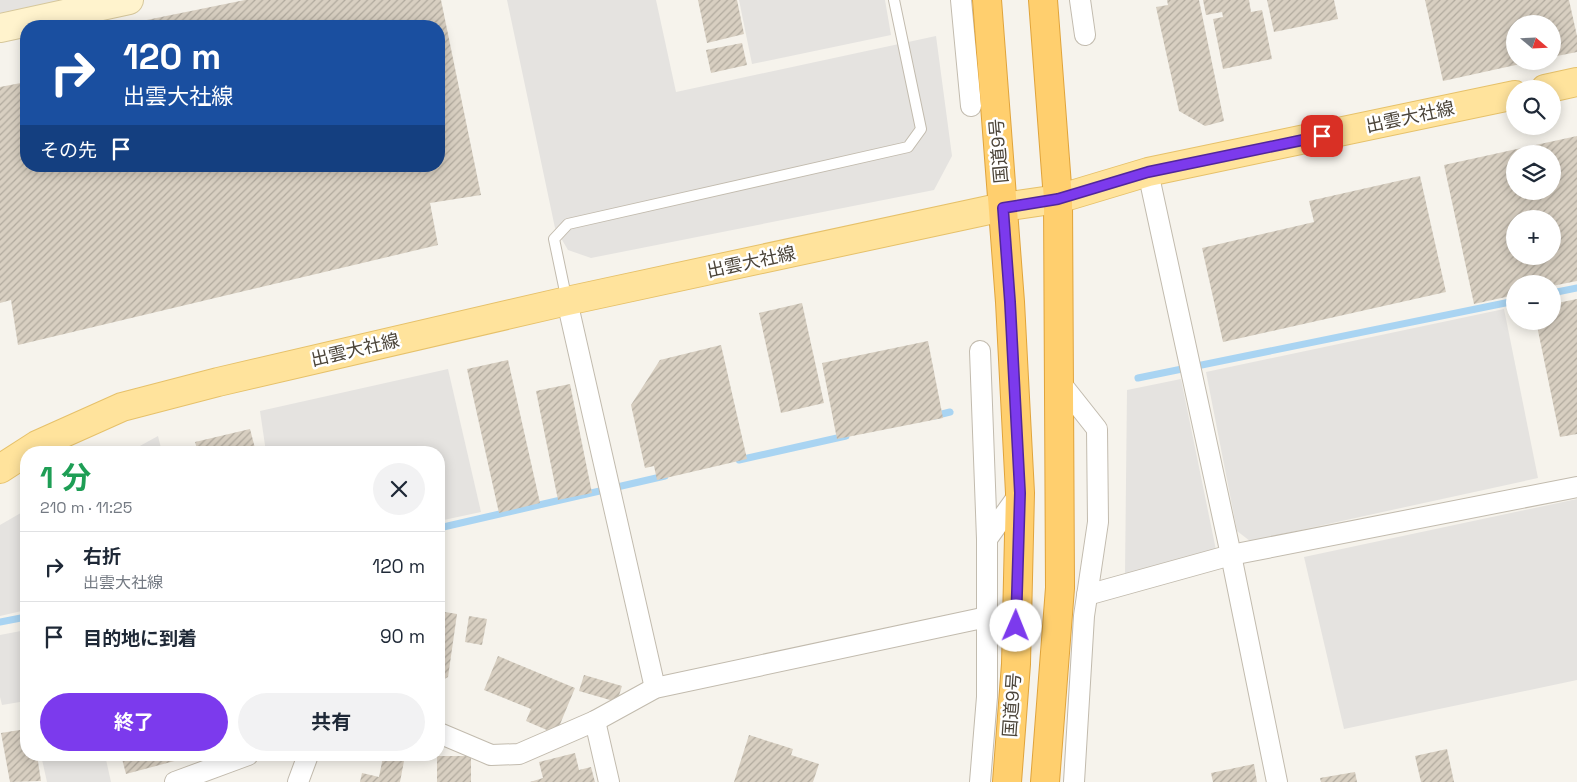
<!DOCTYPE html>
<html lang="ja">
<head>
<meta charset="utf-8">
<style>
	:root { --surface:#fff; --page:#f2f2f3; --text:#1f2937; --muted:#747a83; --line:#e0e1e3; --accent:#7c3aed }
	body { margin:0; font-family:"Space Grotesk","Noto Sans JP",sans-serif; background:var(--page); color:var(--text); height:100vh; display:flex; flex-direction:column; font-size:19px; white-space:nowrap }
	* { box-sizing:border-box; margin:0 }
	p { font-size:16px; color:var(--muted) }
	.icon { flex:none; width:28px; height:28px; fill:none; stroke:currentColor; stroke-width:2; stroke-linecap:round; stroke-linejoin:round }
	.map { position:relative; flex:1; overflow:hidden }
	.panel { position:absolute; left:20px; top:446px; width:425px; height:315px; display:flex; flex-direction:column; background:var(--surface); border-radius:20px; box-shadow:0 2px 12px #0003 }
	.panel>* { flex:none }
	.top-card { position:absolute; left:20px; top:20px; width:425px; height:152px; border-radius:20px; box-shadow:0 2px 12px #0003; background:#1a4fa0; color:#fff; overflow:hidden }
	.needle { width:32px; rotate:109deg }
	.controls { position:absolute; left:1506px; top:15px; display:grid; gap:10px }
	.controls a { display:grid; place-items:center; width:55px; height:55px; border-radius:50%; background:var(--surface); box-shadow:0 2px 12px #0003; font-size:25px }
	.pin { position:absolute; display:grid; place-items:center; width:42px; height:42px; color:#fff; margin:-21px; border-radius:10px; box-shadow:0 2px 8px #0006 }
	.me { position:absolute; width:55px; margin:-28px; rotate:1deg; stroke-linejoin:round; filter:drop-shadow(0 0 4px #0008) }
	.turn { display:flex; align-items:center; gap:18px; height:105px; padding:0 20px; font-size:22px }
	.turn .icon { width:65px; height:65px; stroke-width:2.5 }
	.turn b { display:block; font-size:35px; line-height:42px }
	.then { display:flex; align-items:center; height:48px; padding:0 20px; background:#0003; gap:10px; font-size:19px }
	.round { display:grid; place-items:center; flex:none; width:52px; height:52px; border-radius:26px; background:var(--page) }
	.head { display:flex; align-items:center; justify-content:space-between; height:85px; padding:0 20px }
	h1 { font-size:30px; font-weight:700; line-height:38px; color:#1e9e55 }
	.button { display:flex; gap:10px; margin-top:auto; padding:10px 20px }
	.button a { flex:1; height:58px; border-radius:30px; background:var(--accent); color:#fff; font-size:20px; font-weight:700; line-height:58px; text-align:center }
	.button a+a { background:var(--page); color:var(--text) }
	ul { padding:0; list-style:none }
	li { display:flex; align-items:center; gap:15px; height:70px; padding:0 20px; border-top:1px solid var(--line) }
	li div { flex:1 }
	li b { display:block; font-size:19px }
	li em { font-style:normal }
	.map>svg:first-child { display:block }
</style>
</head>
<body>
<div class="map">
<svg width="1577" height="782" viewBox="0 0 1577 782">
	<defs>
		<pattern id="building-hatch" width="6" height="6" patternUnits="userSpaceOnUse" patternTransform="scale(1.25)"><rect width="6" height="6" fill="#d8cfc1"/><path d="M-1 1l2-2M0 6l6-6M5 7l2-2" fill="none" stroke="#b1aa9e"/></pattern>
	</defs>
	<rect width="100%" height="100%" fill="#f6f3ec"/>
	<g fill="#e5e3e0">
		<path d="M0 0H62L0 14Z"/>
		<path d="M507 0H656L676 92 936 36 952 156 934 190 591 258 568 250 555 228Z"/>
		<path d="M739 0H885L891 35 752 64Z"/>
		<path d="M1504 309 1538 478 1250 541 1237 531 1206 372Z"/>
		<path d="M448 369 481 512 439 521V452H266L260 411Z"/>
		<path d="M1181 379 1216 550 1125 575 1127 390Z"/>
		<path d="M158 436 162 452H129Z"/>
		<path d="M1577 499V680L1344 729 1304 557Z"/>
		<path d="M26 510V610L0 616V525Z"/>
		<path d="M26 630V701L2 705 0 697V635Z"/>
		<path d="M41 755H105L111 782H47Z"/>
	</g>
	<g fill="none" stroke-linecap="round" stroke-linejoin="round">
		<g stroke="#a9d4f2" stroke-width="7">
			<path d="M1552 293 1577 288"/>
			<path d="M1138 378 1515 301"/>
			<path d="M934 416 950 412"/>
			<path d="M739 460 846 436"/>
			<path d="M439 528 665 476"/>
			<path d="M0 622 26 617"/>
		</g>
	</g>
	<g fill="url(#building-hatch)" fill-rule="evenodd">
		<path d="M245 0H441L481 195 430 203 438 245 18 345 11 300 0 303V87L26 82V166H439V26H117Z"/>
		<path d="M698 0H737L744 34 707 43Z"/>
		<path d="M1167 0H1199L1224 121 1205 126 1179 111 1156 7 1168 5Z"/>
		<path d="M1203 0H1249L1251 12 1262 10 1272 59 1223 69 1213 19 1223 17 1222 12 1206 15Z"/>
		<path d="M1267 0H1334L1338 19 1274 32Z"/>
		<path d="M1425 0H1569L1577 36V52L1552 57V24H1515V61L1529 62 1443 81Z"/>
		<path d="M742 43 747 65 711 73 706 50Z"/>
		<path d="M1577 136V281L1552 286V284H1515V295L1474 304 1444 165ZM1515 154H1552V191H1515ZM1515 219H1552V256H1515Z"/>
		<path d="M1420 176 1446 292 1223 342 1202 248 1314 222 1309 201Z"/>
		<path d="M1577 299V434L1560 437 1536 321H1552V304Z"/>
		<path d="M802 303 824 403 781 413 759 313Z"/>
		<path d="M928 341 943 418 837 439 822 363Z"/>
		<path d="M721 345 747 459 657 480 654 466 645 468 631 405 660 360Z"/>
		<path d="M508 360 540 503 499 513 467 369Z"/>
		<path d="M570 384 592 493 558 500 536 391Z"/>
		<path d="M250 429 256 452H198L195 442Z"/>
		<path d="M439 611 457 614 448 677 439 682Z"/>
		<path d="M469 616 487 619 482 645 465 642Z"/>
		<path d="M498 656 575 688 556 734 526 721 531 709 484 690Z"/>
		<path d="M584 675 622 686 617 702 579 691Z"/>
		<path d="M26 729V755H37L41 781 10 782 1 733Z"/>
		<path d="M749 735 793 749 791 755 819 764 813 782H734Z"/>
		<path d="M1447 749 1454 782H1421L1415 756Z"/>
		<path d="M575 753 579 770 591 767 595 782H530L543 778 539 762Z"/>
		<path d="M121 755H181L182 759 126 774Z"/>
		<rect x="437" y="756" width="34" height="26"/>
		<path d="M383 757 404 761 400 782H360L362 773 379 777Z"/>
		<path d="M1254 764 1257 782H1213L1211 773Z"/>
		<path d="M1355 772 1357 782H1321L1320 778Z"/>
	</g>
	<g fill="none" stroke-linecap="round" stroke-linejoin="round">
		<defs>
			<path id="lane" d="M567 301 554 239 568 224 908 147 921 129 894 0"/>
			<g id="street">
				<path d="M961 0 971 106"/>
				<path d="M1080 0 1085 35"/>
				<path d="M1148 172 1231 555 1277 782"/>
				<path d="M567 301 655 688"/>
				<path d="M980 351 987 539"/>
				<path d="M1059 381 1097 429 1098 522 1084 616 1074 782"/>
				<path d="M1087 595 1231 555 1577 487"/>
				<path d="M595 721 609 782"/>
				<path d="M439 733 491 755 519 754 595 721 655 688 987 617"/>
				<path d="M175 782 248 755"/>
				<path d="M298 782 308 755"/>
				<path d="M980 782 987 697V539L1020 493"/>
			</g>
			<path id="secondary" d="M0 28 129 0"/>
			<g id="primary">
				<path d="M1545 89 1577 82"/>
				<path d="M0 469 37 445 122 407 218 382 567 301 1003 207 1058 199 1148 172 1515 95"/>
			</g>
			<g id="highway">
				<path d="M987 0 1010 302 1020 493 1016 664 1007 782"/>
				<path d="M1043 0 1058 199 1060 588 1045 782"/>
			</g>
		</defs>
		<use href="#lane" stroke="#c2bbae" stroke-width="12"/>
		<use href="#street" stroke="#c2bbae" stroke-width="22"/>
		<use href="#secondary" stroke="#d6c79b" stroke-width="30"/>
		<use href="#primary" stroke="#e6c16a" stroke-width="30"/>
		<use href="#highway" stroke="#e0a43c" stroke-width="30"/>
		<use href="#lane" stroke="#fff" stroke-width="10"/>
		<use href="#street" stroke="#fff" stroke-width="20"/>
		<use href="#secondary" stroke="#fff3cd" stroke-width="28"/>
		<use href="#primary" stroke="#ffe39c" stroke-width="28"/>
		<use href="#highway" stroke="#ffcf6e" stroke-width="28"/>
	</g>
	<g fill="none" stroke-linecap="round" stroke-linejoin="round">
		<defs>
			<path id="route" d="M1016 626 1020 493 1010 302 1003 208 1058 199 1148 172 1322 136"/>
		</defs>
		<use href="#route" stroke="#51269a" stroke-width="12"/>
		<use href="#route" stroke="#7c3aed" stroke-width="9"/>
	</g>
	<g text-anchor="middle" stroke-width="5" stroke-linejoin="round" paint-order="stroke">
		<g font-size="18" fill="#4b4439" stroke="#fff">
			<text transform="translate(1410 117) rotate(-12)" y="6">出雲大社線</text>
			<text transform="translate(999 151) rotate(-95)" y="6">国道9号</text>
			<text transform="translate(751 262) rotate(-12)" y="6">出雲大社線</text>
			<text transform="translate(355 350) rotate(-13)" y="6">出雲大社線</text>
			<text transform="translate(1012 705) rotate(-86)" y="6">国道9号</text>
		</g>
	</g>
</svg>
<div class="controls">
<a><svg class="needle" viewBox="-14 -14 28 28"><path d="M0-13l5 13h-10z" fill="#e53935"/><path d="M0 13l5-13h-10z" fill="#747a83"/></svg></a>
<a><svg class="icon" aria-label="search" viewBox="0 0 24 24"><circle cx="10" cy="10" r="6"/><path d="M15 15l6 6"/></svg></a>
<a><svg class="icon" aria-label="layers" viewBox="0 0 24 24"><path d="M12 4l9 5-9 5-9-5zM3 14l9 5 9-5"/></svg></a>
<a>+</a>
<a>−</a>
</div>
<div class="pin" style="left:1322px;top:136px;background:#d93025"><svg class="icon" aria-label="arrive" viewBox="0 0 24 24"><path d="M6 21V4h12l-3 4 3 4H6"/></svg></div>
<svg class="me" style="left:1016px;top:626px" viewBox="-20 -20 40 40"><circle r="19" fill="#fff"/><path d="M0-13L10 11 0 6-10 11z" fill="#7c3aed"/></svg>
<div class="top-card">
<div class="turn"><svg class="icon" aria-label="right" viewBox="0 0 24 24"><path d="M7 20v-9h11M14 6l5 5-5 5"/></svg><div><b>120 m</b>出雲大社線</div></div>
<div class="then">その先<svg class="icon" aria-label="arrive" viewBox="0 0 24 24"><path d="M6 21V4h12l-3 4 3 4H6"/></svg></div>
</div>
<section class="panel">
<div class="head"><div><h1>1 分</h1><p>210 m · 11:25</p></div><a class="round"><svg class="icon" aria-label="close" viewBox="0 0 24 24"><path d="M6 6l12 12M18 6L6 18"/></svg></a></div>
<ul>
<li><svg class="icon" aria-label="right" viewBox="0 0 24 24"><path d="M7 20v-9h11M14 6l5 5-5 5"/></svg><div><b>右折</b><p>出雲大社線</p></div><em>120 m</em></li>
<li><svg class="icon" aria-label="arrive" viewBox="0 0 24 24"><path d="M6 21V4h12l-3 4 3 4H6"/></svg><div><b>目的地に到着</b></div><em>90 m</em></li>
</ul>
<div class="button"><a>終了</a><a>共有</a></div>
</section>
</div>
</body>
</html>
